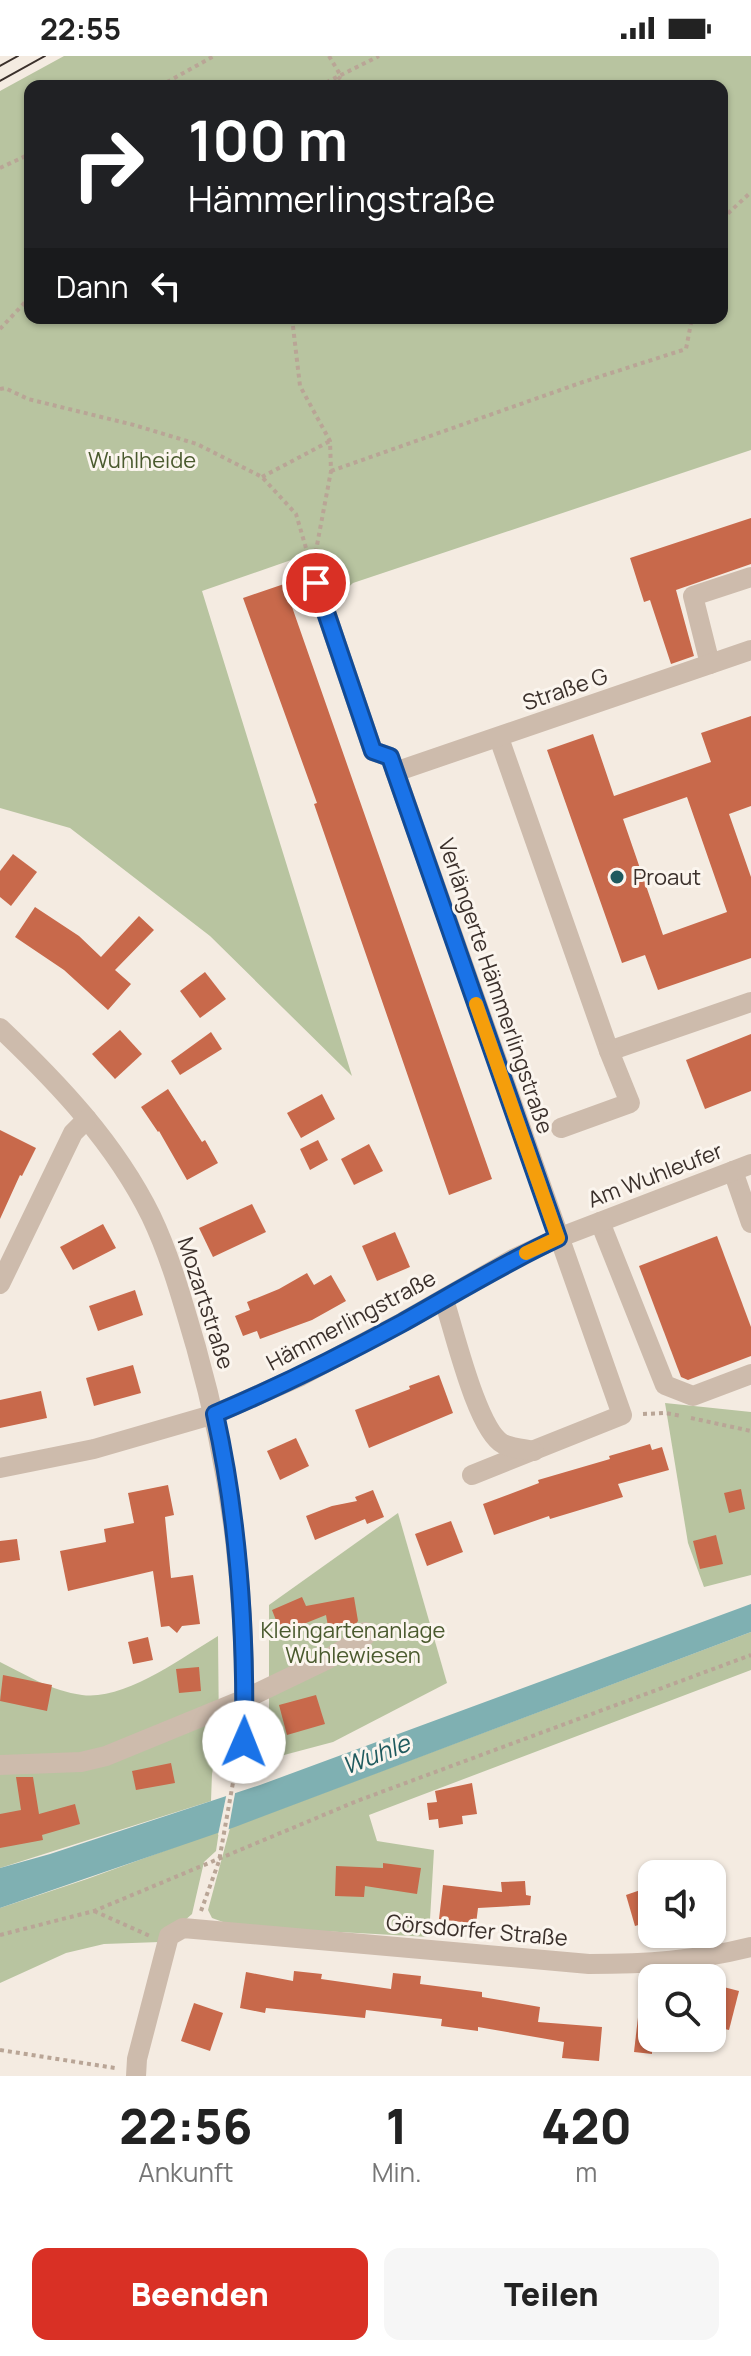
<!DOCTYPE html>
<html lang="de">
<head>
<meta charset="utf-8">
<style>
	:root { --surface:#fff; --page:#f6f6f6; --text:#222; --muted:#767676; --accent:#d93025 }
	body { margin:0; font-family:Manrope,sans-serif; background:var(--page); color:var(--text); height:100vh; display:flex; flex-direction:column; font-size:30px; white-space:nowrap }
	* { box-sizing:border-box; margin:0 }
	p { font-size:26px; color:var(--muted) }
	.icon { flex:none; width:44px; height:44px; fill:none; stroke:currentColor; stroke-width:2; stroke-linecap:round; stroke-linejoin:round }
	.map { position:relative; height:2020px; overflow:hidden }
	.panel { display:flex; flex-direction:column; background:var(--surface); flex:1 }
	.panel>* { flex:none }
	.hud { position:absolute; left:24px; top:24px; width:704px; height:244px; border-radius:16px; box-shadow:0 2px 6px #0004; background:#202124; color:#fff; overflow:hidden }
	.tools { position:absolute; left:638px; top:1804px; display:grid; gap:16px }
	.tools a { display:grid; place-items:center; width:88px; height:88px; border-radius:16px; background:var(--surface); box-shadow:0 2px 6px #0004; font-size:40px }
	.pin { position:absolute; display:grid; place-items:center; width:68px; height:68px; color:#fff; margin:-34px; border:4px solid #fff; border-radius:50%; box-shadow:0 2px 8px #0007 }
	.me { position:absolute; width:88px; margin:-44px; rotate:1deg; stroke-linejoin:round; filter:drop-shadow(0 0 6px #0008) }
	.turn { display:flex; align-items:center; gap:28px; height:168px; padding:0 32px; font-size:36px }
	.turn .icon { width:104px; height:104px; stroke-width:2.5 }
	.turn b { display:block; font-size:56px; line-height:68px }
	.then { display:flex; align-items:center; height:76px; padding:0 32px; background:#0003; gap:16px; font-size:30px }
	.eta { display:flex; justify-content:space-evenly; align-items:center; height:136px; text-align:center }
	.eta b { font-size:48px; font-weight:800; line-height:56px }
	.primary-button { display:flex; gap:16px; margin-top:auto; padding:16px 32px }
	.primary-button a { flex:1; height:92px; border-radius:16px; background:var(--accent); color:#fff; font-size:32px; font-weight:800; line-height:92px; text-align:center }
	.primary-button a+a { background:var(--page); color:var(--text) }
	.status { display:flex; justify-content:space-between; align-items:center; height:56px; padding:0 40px; background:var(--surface); direction:ltr }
	.status svg { height:22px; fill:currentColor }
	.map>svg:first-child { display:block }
</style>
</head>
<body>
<div class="status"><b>22:55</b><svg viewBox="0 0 49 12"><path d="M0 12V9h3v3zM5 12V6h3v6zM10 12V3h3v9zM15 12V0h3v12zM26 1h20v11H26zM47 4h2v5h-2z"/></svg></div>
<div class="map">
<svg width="751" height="2020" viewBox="0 0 751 2020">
	<rect width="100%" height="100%" fill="#f4ebe1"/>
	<g fill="#b8c4a0" fill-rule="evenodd">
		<path d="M64 0H751V394L353 527 317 559 297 502 202 535 352 1020 210 880 70 772 0 752V35ZM30 30H722V262H30Z"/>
		<path d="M665 1347 751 1356V1519L704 1531 688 1487Z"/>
		<path d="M398 1457 447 1627 333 1686 269 1703V1549Z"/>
		<path d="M751 1576V1614L369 1759 377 1785 434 1794 429 1881 234 1870 212 1862 208 1854 230 1772Z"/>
		<path d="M218 1580 219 1679 212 1718 211 1745 0 1812V1606C26 1619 52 1635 82 1639 124 1645 183 1601 218 1580Z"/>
		<path d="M219 1775 216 1795 204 1806 192 1858 160 1886 104 1888 66 1897 0 1927V1852L87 1823Z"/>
	</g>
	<path fill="#7fb0b2" d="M751 1548V1576L235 1771 0 1852V1812L50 1798 260 1729Z"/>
	<path fill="#f4ebe1" d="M236 1732 228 1776 218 1779 227 1736Z"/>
	<g fill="#c8694b" fill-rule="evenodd">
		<path d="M751 462V508L676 534 694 600 671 608 650 544 644 546 630 502Z"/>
		<path d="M284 528 492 1123 449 1139 314 748 317 747 243 542Z"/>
		<path d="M751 660V750L729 758 751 821V902L658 934 645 899 622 907 547 694 593 678 614 740 711 706 701 677ZM687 741 727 856 663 879 623 763Z"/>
		<path d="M13 798 37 816 11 850 0 841V815Z"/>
		<path d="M35 851 79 880 101 901 139 860 154 874 115 914 131 928 108 954 64 914 15 881Z"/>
		<path d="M205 916 226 943 200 962 180 935Z"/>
		<path d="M120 974 142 998 115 1023 92 998Z"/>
		<path d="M211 976 222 993 180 1019 171 1005Z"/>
		<path d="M751 978V1035L705 1053 686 1004Z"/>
		<path d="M168 1033 202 1086 205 1084 218 1107 187 1124 159 1075 158 1076 141 1051Z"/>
		<path d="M322 1038 335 1063 301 1082 287 1057Z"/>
		<path d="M0 1074 36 1092 22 1120 20 1119 0 1163Z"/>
		<path d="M318 1084 328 1104 310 1114 300 1093Z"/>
		<path d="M369 1088 383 1115 354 1129 341 1103Z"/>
		<path d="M252 1148 266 1176 213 1201 199 1172Z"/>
		<path d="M103 1168 116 1192 73 1214 60 1191Z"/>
		<path d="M395 1176 410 1211 377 1225 362 1190Z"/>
		<path d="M717 1180 751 1271V1300L688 1324 681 1321 639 1210Z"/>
		<path d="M307 1217 314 1229 331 1219 346 1245 312 1264 260 1283 257 1275 243 1280 235 1260 250 1254 247 1246 279 1233Z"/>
		<path d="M135 1234 143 1259 98 1275 89 1250Z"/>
		<path d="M133 1309 141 1337 94 1350 86 1322Z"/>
		<path d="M439 1319 453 1357 369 1392 355 1354 410 1333 409 1330Z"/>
		<path d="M41 1335 47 1362 0 1372V1344Z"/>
		<path d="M296 1382 309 1410 280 1424 267 1395Z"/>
		<path d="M650 1388 652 1394 662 1391 669 1414 618 1428 623 1441 550 1463 549 1460 494 1479 483 1448 539 1427 538 1424 610 1403 609 1400Z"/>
		<path d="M168 1429 174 1459 165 1461 171 1522 193 1519 200 1568 182 1570 177 1577 169 1570 161 1571 153 1515 68 1535 60 1495 106 1486 104 1473 134 1467 128 1437Z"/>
		<path d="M741 1433 745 1453 729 1457 724 1437Z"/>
		<path d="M373 1434 384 1461 367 1468 365 1463 315 1484 306 1460 332 1450 357 1445 355 1441Z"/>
		<path d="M451 1465 463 1496 427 1510 415 1478Z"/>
		<path d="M716 1479 723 1508 700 1513 693 1485Z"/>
		<path d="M17 1483 20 1504 0 1507V1485Z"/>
		<path d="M302 1541 306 1550 354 1541 358 1565 353 1571 329 1576 326 1559 281 1577 272 1554Z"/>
		<path d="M148 1581 153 1604 133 1608 128 1586Z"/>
		<path d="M199 1611 201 1635 179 1637 176 1613Z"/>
		<path d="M3 1619 52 1629 47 1655 0 1645Z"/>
		<path d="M316 1639 325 1668 287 1679 279 1649Z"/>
		<path d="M171 1707 175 1727 136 1734 132 1715Z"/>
		<path d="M16 1721H33L39 1758 75 1748 80 1768 42 1779 43 1784 0 1792V1758L21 1754Z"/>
		<path d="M472 1727 477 1758 462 1760 463 1768 439 1772 438 1763 429 1764 427 1747 437 1746 435 1735Z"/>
		<path d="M383 1807 421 1812 417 1838 365 1830 364 1841 335 1840 336 1810 383 1812Z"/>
		<path d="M525 1825 526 1839 531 1840 530 1849 478 1852 476 1868 439 1863 443 1829 502 1836 501 1826Z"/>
		<path d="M652 1830V1865L635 1870 626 1839Z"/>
		<path d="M294 1915 322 1918 321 1923 391 1933 393 1917 421 1920 420 1928 482 1936V1941L540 1951 538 1966 602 1971 599 2005 562 2002 564 1986 478 1971V1975L441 1970 442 1963 366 1954 365 1962 266 1952 265 1957 240 1952 246 1916 293 1925Z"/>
		<path d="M712 1928 739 1935 729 1974 712 1970Z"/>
		<path d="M640 1944 652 1945V1998L634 1996Z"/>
		<path d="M194 1947 223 1957 210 1995 181 1985Z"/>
	</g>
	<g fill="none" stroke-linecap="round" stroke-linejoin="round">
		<g stroke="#b9a596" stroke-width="4" stroke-dasharray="4 4" stroke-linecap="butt">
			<path d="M329 0 341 20 332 30"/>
			<path d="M160 30 214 0"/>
			<path d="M319 30 379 0"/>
			<path d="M0 112 30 98"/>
			<path d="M722 163 751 136"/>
			<path d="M292 262 300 330 330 385 331 415 314 505"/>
			<path d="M0 273 30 241"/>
			<path d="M0 333 5 332 28 343 134 369 197 388 262 421 296 458 311 509"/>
			<path d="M331 415 583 326 686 293 692 262"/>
			<path d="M262 421 330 385"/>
			<path d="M643 1358 665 1357 682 1360"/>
			<path d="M691 1362 751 1375"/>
			<path d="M94 1855 150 1880"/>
			<path d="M201 1855 219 1805 237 1704"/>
			<path d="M0 1879 94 1855 357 1745 751 1599"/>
			<path d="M0 1994 115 2012"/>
		</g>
		<g stroke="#cdbbac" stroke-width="20">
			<path d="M316 527 373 695 390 701 622 1359 472 1419"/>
			<path d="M710 608 693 540 751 521"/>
			<path d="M499 682 609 995 751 946"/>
			<path d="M395 716 751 594"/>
			<path d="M0 972C58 1027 115 1087 151 1160 171 1202 183 1247 196 1291 234 1426 247 1546 244 1686"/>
			<path d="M561 1072 630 1047 609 995"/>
			<path d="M733 1115 751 1167"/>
			<path d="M600 1166 665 1329 693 1340 751 1318"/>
			<path d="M0 1228 73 1077 87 1063"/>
			<path d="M444 1244C454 1274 477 1374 503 1388 512 1392 524 1393 534 1395"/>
			<path d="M0 1412 94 1393 215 1358 301 1320 403 1266 515 1202 558 1182 751 1108"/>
			<path d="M0 1709 81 1706 106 1700 245 1643 328 1603 365 1580V1576"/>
			<path d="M136 2020 137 2003 169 1880 183 1872 589 1908C646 1908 695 1905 751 1891"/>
		</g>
		<g stroke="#3b302b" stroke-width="2">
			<path d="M0 10 18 0"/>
			<path d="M0 25 45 0"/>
		</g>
	</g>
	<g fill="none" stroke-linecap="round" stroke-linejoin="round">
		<defs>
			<path id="route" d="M244 1686C246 1575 239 1466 215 1358 279 1331 341 1300 402 1267 454 1238 504 1207 558 1182L390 701 373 695 316 527"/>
		</defs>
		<use href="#route" stroke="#114b97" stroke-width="20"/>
		<use href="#route" stroke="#1a73e8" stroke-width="14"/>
		<path stroke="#f59e0b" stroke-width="14" d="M476 948 558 1182 526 1197"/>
	</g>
	<circle fill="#1f5a5e" stroke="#fbf5ee" stroke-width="3" cx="617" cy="821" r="8"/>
	<g text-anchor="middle" stroke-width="6" stroke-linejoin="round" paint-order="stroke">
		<g font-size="22" fill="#4a5a2e" stroke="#fbf5ee">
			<text x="142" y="412">Wuhlheide</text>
			<text x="353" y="1582">Kleingartenanlage<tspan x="353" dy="25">Wuhlewiesen</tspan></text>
		</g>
		<g font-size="22" fill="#3b302b" stroke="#fbf5ee">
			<text transform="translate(565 633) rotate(-19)" y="8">Straße G</text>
			<text transform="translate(496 930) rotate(71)" y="8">Verlängerte Hämmerlingstraße</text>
			<text transform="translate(655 1119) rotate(-21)" y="8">Am Wuhleufer</text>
			<text transform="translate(206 1247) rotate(72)" y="8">Mozartstraße</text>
			<text transform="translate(351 1264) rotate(-28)" y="8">Hämmerlingstraße</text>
			<text transform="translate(477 1874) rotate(5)" y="8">Görsdorfer Straße</text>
		</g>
		<g font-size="22" fill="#3b302b" stroke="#fbf5ee" text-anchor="start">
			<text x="633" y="829">Proaut</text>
		</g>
		<g font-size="24" font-style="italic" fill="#1f5a5e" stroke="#fbf5ee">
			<text transform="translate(376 1699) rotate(-21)" y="8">Wuhle</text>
		</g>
	</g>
</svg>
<div class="tools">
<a><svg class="icon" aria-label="sound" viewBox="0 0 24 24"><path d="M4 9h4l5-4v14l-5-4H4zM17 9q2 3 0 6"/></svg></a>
<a><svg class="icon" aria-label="search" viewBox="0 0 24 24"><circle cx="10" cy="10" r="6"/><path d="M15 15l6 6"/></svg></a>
</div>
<div class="pin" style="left:316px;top:527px;background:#d93025"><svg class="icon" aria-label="arrive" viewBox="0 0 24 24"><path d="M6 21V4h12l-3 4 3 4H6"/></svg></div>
<svg class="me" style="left:244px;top:1686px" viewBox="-20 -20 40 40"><circle r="19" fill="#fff"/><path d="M0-13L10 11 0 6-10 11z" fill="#1a73e8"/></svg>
<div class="hud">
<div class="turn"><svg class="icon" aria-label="right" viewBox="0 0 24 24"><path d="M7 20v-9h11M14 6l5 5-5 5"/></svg><div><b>100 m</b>Hämmerlingstraße</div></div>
<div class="then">Dann<svg class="icon" aria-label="left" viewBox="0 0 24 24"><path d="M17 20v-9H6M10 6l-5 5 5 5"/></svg></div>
</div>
</div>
<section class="panel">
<div class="eta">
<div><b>22:56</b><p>Ankunft</p></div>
<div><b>1</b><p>Min.</p></div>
<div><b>420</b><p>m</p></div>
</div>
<div class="primary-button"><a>Beenden</a><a>Teilen</a></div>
</section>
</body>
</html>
